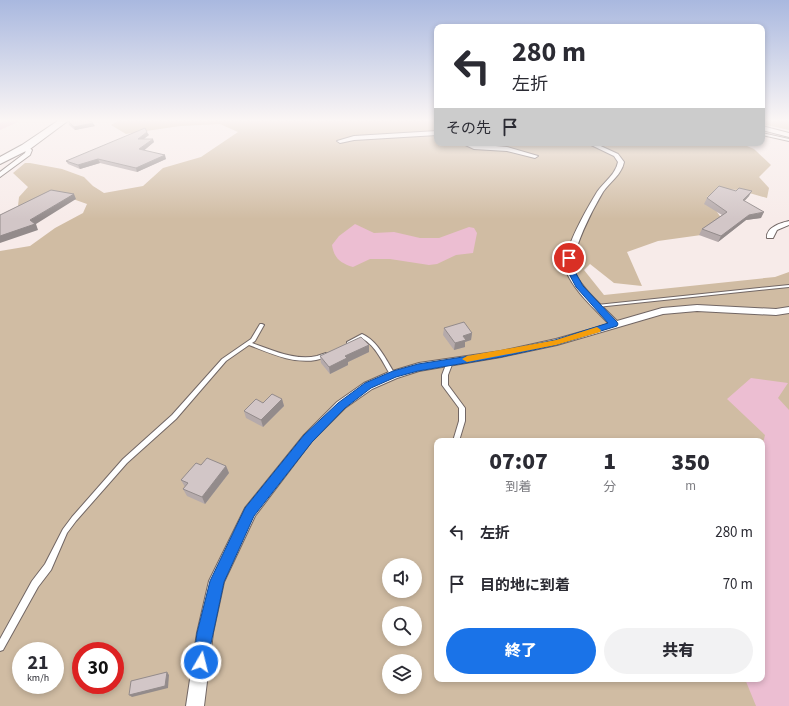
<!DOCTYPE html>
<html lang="ja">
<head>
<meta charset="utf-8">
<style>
	:root { --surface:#fff; --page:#f2f2f3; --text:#2b2b33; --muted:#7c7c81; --accent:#1a73e8 }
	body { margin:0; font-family:"Source Sans 3","Noto Sans JP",sans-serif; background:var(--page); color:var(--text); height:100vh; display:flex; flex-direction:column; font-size:15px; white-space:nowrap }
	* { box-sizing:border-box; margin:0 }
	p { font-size:13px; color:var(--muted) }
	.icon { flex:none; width:22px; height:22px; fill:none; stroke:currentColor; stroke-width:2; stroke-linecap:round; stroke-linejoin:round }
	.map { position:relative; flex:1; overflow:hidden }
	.sheet { position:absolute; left:434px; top:438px; width:331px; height:244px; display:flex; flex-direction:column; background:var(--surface); border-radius:8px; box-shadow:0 2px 6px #0003 }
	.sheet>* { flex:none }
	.banner { position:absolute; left:434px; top:24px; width:331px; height:122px; border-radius:8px; box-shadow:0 2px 6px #0003; background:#fff; color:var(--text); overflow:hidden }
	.tools { position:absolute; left:382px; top:558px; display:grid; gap:8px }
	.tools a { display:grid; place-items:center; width:40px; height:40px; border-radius:50%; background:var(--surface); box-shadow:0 2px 6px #0003; font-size:20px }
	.speed { position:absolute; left:12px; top:642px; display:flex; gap:8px; font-size:20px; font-weight:700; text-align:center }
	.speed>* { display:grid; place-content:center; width:52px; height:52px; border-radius:50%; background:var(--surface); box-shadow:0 2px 6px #0003; line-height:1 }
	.speed small { font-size:10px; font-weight:400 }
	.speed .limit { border:6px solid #d22; background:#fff; color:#111 }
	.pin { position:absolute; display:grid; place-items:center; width:34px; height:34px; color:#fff; margin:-17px; border:2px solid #fff; border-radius:50%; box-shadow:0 1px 4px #0007 }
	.me { position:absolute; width:44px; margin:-22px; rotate:8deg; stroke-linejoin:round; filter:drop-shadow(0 0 3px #0008) }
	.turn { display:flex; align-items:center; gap:14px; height:84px; padding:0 12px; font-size:18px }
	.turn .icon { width:52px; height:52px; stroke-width:2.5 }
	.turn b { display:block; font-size:28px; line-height:34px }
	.then { display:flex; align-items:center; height:38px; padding:0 12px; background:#0003; gap:8px; font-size:15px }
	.eta { display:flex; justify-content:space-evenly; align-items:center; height:68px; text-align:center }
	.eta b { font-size:24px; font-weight:800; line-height:28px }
	.cta { display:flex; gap:8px; margin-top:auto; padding:8px 12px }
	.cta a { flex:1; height:46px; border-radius:24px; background:var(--accent); color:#fff; font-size:16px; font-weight:800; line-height:46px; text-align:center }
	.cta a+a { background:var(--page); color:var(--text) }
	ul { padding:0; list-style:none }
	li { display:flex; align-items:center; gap:12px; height:52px; padding:0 12px }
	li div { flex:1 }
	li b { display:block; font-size:15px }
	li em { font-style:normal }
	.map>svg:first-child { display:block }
</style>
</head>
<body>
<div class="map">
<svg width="789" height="706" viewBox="0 0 789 706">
	<rect width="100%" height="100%" fill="#f7ebe9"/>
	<g fill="#d0bca3" fill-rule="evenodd">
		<path d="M119 120H437V143H740L754 149 771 165 759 177 769 188 767 198 739 190 720 189 707 197 730 231 658 241 627 252 642 286 614 283 590 264 584 270 604 295 775 277 789 272V706H0V251L30 246 55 228 83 213 87 204 73 199 18 206 19 197 28 187 13 173 25 163H30L62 169 84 177 93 186 104 193 143 186 163 168 201 157 238 132 220 124 180 126 126 134 111 125ZM437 441H762V679H437ZM389 565H415V591H389ZM389 613H415V639H389ZM21 651H55V685H21ZM81 651H115V685H81ZM389 661H415V687H389Z"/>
		<path d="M762 120H789V130L762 124Z"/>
	</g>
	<g fill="#ecbed2">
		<path d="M355 224 374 233 394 232 420 238H439L469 227 474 228 477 233 473 253 456 255 437 264 429 265 390 259H370L353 267C340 263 334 258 332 245L339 236Z"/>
		<path d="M751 378 788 383 778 398 789 410V706H756L745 679H762V447L765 435 727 399Z"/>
	</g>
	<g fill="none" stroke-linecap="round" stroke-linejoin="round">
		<path fill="#ecbed2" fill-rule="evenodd" d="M6 120H19L18 122 0 130V123Z"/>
		<defs>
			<g id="lane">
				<path d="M762 133 789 139V141L762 135Z"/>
				<path d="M789 285V287L597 307 595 306 597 305Z"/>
				<path d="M260 324H262L264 325 255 341 252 343C272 350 295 361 317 356 320 355 323 354 326 353L329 355 328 356C324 358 320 359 316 360 293 364 270 353 249 345L226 361 176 419 127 463 76 521 67 533 51 570 38 587 3 650 0 651V639L32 581 45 564 63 529 72 517 123 459 172 415 222 359 251 339Z"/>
				<path d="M362 334C378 341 386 360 395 374L396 375 395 376H391C383 363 376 346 362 338L349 345 347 343V342Z"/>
				<path d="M450 360 453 362 448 375V385L465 408V421L459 441H453L459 421V408L442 385V375L447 362Z"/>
			</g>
			<g id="street">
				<path d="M437 131V135L354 140 340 143 337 141 354 136Z"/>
				<path d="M461 143 507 147 538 156 535 158 507 151 474 149Z"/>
				<path d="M587 143H594L618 154 624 162C622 174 610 182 603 192 594 207 570 252 574 269 578 286 605 308 617 321L662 308 697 305 776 309 789 307V313L776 315 697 311 663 314 557 345 501 357 419 371 397 378 372 389 345 408 312 441 255 516 224 582 213 633 204 706H186L197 633 209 581 245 508 304 435 337 402 364 383 389 372 419 363 501 351 556 339 609 324C594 308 574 291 566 271 560 254 588 207 597 192 604 182 616 174 618 162L614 156Z"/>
				<path d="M26 145 32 150 30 155 0 177V172L25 153 26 150 23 147Z"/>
				<path d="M789 221V225L777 230 773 238H767C766 227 781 223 789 221Z"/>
			</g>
			<path id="secondary" d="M762 126 789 133V137L762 130Z"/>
			<path id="highway" d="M59 120H69L30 149 0 164V157L22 145Z"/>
		</defs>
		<use href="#lane" stroke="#716664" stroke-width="2"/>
		<use href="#street" stroke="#716664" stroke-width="2"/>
		<use href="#secondary" stroke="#716664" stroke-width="2"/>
		<use href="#highway" stroke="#716664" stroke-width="2"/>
		<use href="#lane" fill="#fff" fill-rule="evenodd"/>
		<use href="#street" fill="#fff" fill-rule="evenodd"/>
		<use href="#secondary" fill="#fff" fill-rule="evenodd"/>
		<use href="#highway" fill="#fff" fill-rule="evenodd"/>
	</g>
	<g fill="#b5aaab">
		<path d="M68 121 95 126 75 130 69 125Z"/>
		<path d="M149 135 144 139 154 142 144 150 166 159 137 172 100 163 80 169 68 164 66 161Z"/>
		<path d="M749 196 744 201 761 218 746 220 718 242 699 235 702 229 722 215 704 204 707 198Z"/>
		<path d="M444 328 472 333 471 340 465 342V347L454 350 443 335Z"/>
		<path d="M369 345V352L348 362V365L330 374 321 363 320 356Z"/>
		<path d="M282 399 284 406 263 427 246 418 244 411 263 403Z"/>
		<path d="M201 465 226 466 229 473 205 504 187 496 183 489 185 487 181 480Z"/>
	</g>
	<g fill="#938b8b">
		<path d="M93 123 95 126 75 130 74 127Z"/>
		<path d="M147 132 149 135 139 142 138 139Z"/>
		<path d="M153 139 154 142 141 153 139 149Z"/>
		<path d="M165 155 166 159 137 172 136 168Z"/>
		<path d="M98 159 100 163 80 169 78 165Z"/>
		<path d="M752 191 749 196 740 206 743 200Z"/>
		<path d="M74 194 76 199 36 224 38 230 0 243V236L30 220Z"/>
		<path d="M764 212 761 218 746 220 718 242 721 236 749 215Z"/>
		<path d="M472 333 471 340 465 342V347L454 350 455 343 463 336Z"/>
		<path d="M369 345V352L348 362V365L330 374 329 367 345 356Z"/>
		<path d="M282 399 284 406 263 427 261 420Z"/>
		<path d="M226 466 229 473 205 504 202 497Z"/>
		<path d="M167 672 169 675 168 688 132 697 129 695Z"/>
	</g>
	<g fill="#d2c6c7" stroke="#938b8b">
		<path d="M69 120H88L93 123 74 127 68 121Z"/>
		<path d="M145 128 147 132 138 139H153L139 149 165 155 136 168 98 159 78 165 66 161Z"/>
		<path d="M719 186 736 191 739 188 752 191 743 200 764 212 749 215 721 236 702 229 727 212 707 198Z"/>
		<path d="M51 190 74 194 30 220 35 224 0 236V215Z"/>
		<path d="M464 322 472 333 463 336 466 340 455 343 444 328Z"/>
		<path d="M361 337 369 345 345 356 347 358 329 367 320 356Z"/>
		<path d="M272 394 282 399 261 420 244 411 256 399 263 403Z"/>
		<path d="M207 458 226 466 202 497 183 489 188 483 181 480 196 463 201 465Z"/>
		<path d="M167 672 165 686 129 695 131 681Z"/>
	</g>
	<linearGradient id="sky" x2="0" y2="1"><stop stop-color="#a9b8df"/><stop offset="0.55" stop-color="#fbf6f5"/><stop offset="1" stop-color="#fbf6f5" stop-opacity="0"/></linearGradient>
	<rect width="789" height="219" fill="url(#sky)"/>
	<path fill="#1a73e8" stroke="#114b97" d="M569 256 573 258 574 270 583 286 617 322 618 324 617 326 556 345 501 357 418 371 396 377 371 388 345 408 312 442 254 516 224 582 206 667 201 670 195 667 193 662 197 633 210 581 245 508 304 435 338 403 365 383 393 371 418 364 501 351 555 340 608 323 576 287 567 270 565 258Z"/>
	<path fill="#f59e0b" d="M597 327 601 330 600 332 556 345 467 362 462 359 467 356 556 340Z"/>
</svg>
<div class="tools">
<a><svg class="icon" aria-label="sound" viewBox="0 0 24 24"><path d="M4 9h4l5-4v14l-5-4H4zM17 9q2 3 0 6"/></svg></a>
<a><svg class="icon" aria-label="search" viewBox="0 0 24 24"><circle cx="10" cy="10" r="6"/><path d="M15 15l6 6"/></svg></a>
<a><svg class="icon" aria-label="layers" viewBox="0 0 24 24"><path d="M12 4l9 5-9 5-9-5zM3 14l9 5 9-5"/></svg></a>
</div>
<div class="speed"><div>21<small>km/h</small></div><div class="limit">30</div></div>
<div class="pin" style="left:569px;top:258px;background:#d93025"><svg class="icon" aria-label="arrive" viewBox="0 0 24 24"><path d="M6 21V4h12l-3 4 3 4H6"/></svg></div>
<svg class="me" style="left:201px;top:662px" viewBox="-20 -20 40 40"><circle r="17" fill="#1a73e8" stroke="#fff" stroke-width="3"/><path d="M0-11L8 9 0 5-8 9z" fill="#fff"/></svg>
<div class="banner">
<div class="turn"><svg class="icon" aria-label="left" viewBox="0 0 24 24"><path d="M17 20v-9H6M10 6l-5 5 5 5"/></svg><div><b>280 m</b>左折</div></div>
<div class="then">その先<svg class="icon" aria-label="arrive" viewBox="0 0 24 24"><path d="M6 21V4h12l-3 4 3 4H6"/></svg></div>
</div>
<section class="sheet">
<div class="eta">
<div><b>07:07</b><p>到着</p></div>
<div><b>1</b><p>分</p></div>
<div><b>350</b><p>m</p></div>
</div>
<ul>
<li><svg class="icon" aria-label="left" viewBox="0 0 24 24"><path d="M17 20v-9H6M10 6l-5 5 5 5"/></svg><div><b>左折</b></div><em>280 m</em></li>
<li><svg class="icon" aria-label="arrive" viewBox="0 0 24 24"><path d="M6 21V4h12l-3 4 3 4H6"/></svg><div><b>目的地に到着</b></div><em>70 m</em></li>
</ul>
<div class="cta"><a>終了</a><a>共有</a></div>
</section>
</div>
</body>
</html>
